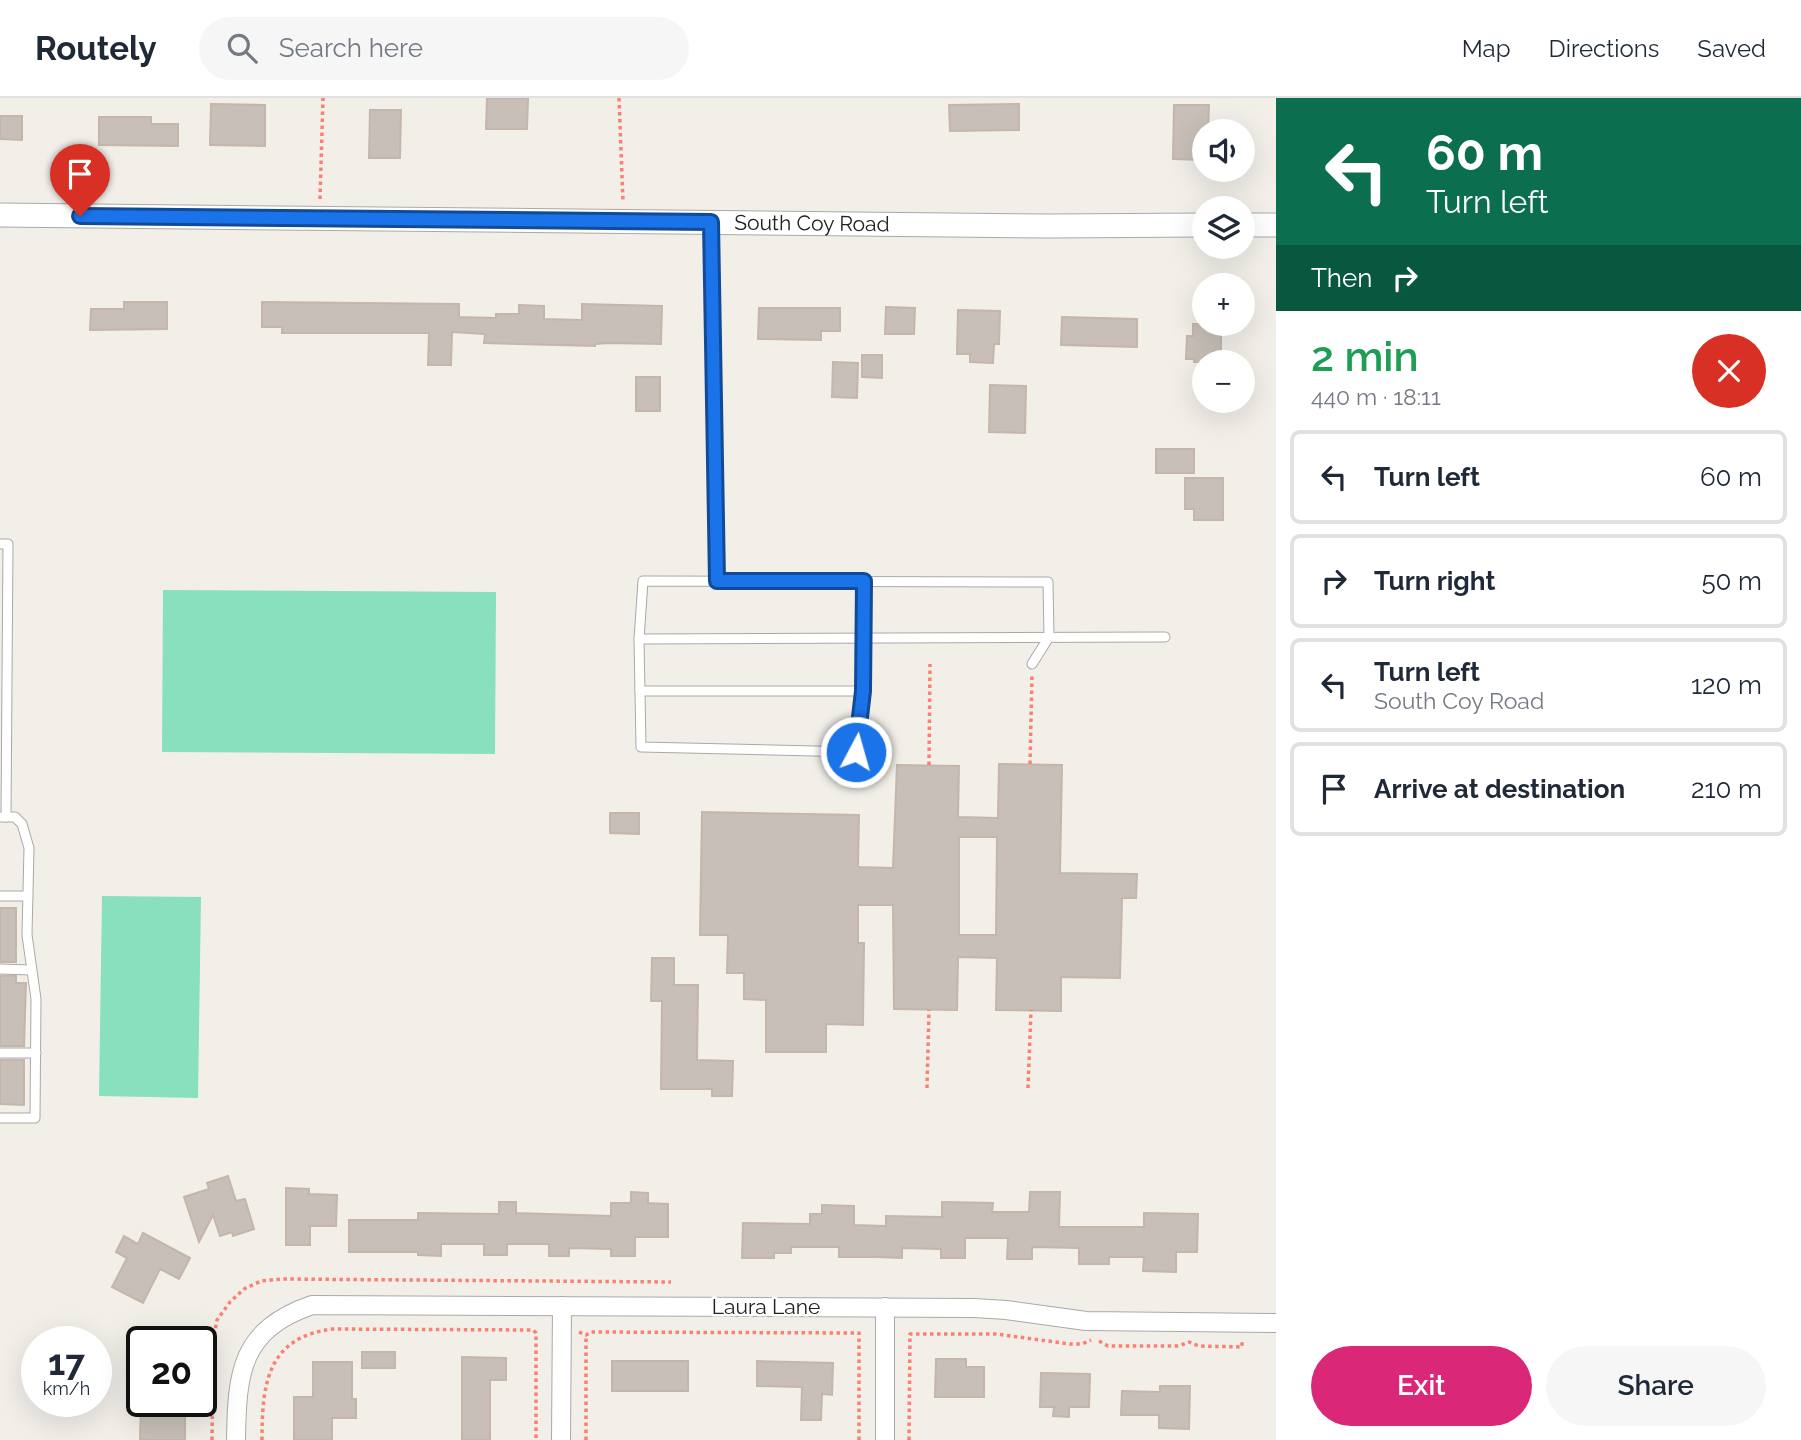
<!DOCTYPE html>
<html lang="en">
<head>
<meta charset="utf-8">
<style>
	:root { --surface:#fff; --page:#f6f6f7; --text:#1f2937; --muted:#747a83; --line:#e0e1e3; --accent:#db2777 }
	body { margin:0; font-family:Raleway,sans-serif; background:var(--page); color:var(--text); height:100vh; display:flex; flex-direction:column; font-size:26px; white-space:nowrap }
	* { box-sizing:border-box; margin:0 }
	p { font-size:23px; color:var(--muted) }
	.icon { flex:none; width:38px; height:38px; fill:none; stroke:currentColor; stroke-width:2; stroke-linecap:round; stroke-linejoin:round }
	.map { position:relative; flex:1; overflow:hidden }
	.drawer { display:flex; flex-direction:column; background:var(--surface); width:525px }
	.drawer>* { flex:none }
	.top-card { background:#0b6e4f; color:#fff; overflow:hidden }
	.controls { position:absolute; left:1192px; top:21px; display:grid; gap:14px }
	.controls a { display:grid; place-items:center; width:63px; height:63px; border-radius:50%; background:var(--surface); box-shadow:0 7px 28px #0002; font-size:35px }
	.speed { position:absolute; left:21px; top:1228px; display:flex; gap:14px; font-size:35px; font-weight:700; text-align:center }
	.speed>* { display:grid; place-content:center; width:91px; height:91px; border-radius:50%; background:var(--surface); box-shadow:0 7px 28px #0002; line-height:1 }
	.speed small { font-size:18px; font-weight:400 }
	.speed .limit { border:4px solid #111; border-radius:10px; background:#fff; color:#111 }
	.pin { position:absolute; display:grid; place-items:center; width:60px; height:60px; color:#fff; margin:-72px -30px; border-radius:50% 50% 50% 0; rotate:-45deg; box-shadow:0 0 7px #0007 }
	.pin .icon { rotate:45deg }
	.me { position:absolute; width:77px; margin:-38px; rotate:6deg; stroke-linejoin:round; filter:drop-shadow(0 0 5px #0008) }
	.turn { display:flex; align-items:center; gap:24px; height:147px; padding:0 35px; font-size:32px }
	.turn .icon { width:91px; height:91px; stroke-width:2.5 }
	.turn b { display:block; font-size:49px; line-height:60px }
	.then { display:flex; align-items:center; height:66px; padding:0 35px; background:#0003; gap:14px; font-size:26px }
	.round { display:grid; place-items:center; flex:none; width:74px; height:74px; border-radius:37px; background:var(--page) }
	.head { display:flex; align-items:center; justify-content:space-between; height:119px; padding:0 35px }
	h1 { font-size:42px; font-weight:600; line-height:52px; color:#1e9e55 }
	.button { display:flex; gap:14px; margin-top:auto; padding:14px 35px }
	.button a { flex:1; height:80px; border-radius:42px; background:var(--accent); color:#fff; font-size:28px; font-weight:600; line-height:80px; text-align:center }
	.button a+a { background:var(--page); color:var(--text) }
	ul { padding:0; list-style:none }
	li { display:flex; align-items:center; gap:21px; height:94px; margin:0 14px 10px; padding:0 21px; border:4px solid var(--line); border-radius:10px }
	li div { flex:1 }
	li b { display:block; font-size:26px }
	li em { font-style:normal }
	header { display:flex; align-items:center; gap:42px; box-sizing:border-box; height:98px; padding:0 35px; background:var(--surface); border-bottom:2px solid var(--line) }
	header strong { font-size:33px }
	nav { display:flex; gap:38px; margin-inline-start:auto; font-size:24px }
	.search { width:490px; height:63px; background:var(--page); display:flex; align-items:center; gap:18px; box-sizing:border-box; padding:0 24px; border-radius:38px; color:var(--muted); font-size:26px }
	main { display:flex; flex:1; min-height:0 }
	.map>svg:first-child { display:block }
</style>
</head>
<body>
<header>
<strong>Routely</strong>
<div class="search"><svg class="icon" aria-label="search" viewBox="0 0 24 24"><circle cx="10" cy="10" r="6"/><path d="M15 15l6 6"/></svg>Search here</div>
<nav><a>Map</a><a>Directions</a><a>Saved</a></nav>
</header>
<main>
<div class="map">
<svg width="1276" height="1342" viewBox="0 0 1276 1342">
	<rect width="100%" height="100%" fill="#f2efe9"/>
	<g fill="#88e0be">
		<path d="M163 492 496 494 495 656 162 654Z"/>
		<path d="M102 798 201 799 198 1000 99 998Z"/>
	</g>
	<g fill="#c7bfb8" stroke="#c4b6ab" stroke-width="2" fill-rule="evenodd">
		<path d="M487 0H528L527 31H486Z"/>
		<path d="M211 6 265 7V48L210 47Z"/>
		<path d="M1019 6V32L950 33 949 7Z"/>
		<path d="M1174 7H1209L1208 33H1204V62L1173 61Z"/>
		<path d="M370 12H401L400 60H369Z"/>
		<path d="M0 18H22V42L0 41Z"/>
		<path d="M99 19H151V26H178V48L99 47Z"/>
		<path d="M124 204H167V231L90 232 91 211H124Z"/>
		<path d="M262 204 459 206V219L496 220V216H519V207L544 208V221L582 222V206L662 208 661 246 609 245 595 246V248L484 245 485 236 452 234 451 267H428L429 235H282V229H262Z"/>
		<path d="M886 209 915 210 914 236H885Z"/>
		<path d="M759 210H840V233H821V242L758 241Z"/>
		<path d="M958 212 1000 213 999 246H994L993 265 970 264V256H957Z"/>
		<path d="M1062 219 1137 221V249L1061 247Z"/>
		<path d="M1193 226H1221V264H1194V261H1186L1187 238H1193Z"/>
		<path d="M862 257H882V280L862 279Z"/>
		<path d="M833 264 858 265 857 300 832 299Z"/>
		<rect x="636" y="279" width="24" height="34"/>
		<path d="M990 287 1026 288 1025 335 989 334Z"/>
		<rect x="1156" y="351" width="38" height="24"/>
		<path d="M1185 380H1223V422H1194V411H1185Z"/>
		<path d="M999 666 1062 667 1060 775 1137 776 1136 800H1122L1120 880 1061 879V913L996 912 997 860 958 859 957 912 894 911 893 807H858V845H864L863 927 826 926V954H766V902L744 901V875H727L728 837H700L702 714 859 717 858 769 893 770 897 667 959 668 958 719 998 720ZM959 739H997L996 837H959Z"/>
		<path d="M610 715H639V736L610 735Z"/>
		<rect x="0" y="810" width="16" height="54"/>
		<path d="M652 860H674V887H698L697 962 733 963 732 998H712V991H661L662 903H651Z"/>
		<path d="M0 878H16V885H26L24 948H0Z"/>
		<path d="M0 962H24V1007L0 1006Z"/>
		<path d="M228 1078 236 1103 245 1101 254 1131 233 1138 232 1134 220 1138 213 1117 199 1144 184 1099 209 1091 207 1085Z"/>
		<path d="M286 1090 309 1091V1096L337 1097 336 1128H310V1147H286Z"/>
		<path d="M631 1094 648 1095V1105L668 1106V1139H635V1158H611V1151L569 1150V1158H549V1146H507V1157H484V1146H441V1158L418 1157V1154H349V1122H418V1115L499 1116V1104H516V1115L611 1118V1105H631Z"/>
		<path d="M1030 1094H1060L1059 1129H1144V1115L1198 1116 1197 1154H1176V1174L1143 1173 1144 1159H1109V1166H1079V1150L1032 1149V1161H1007L1008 1140H965V1160H941V1151L902 1150V1160L876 1159H839V1149H791V1155H774V1160H742L743 1125 810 1126V1116H822V1107L854 1108V1127L886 1128V1118L942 1119V1104L993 1105 992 1114H1029Z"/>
		<path d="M143 1135 190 1160 179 1181 160 1171 143 1205 112 1189 127 1160 116 1154 124 1138 138 1146Z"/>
		<rect x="362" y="1254" width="33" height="16"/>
		<path d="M462 1259 506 1260V1282H490V1342H462Z"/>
		<path d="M936 1261H966V1269H984V1299H935Z"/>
		<rect x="612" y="1263" width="76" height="30"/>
		<path d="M757 1263 833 1265 832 1297 822 1296 821 1322H801L802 1289 757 1288Z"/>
		<path d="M313 1264H352V1301H356V1320H332V1342H294V1299H313Z"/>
		<path d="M1041 1275 1090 1276 1089 1309H1069V1319L1053 1318 1054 1309H1040Z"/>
		<path d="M1160 1288H1190L1189 1331 1159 1330V1317H1121L1122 1293 1160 1294Z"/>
		<path d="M141 1304H185V1342H140Z"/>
	</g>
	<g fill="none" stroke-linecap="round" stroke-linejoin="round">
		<defs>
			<g id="service">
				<path d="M711 124 717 483"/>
				<path d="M0 446H8L6 719H1"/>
				<path d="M864 483 863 593 856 654 641 649 639 541 643 483 1048 484 1049 539 1032 566"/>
				<path d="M639 541 1165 539"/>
				<path d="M640 593H863"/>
				<path d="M0 798H28"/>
				<path d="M0 871 31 872"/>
				<path d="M0 955H36"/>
				<path d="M0 1020H35L36 901 27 837 29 750 22 726 15 719H6"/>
			</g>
			<g id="minor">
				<path d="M236 1342C237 1275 240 1232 312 1207L974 1210 1006 1212 1086 1223 1276 1225"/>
				<path d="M561 1342 562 1208"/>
				<path d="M885 1342V1209"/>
			</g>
			<g id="tertiary">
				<path id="s1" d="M0 117 1049 128 1204 127"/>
				<path d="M1242 127H1276"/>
			</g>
		</defs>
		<use href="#service" stroke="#a9a9a9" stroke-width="11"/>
		<use href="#minor" stroke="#a9a9a9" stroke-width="20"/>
		<use href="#tertiary" stroke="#a9a9a9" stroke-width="25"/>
		<g stroke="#fa8072" stroke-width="3.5" stroke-dasharray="3.5 3.5" stroke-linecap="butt">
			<path d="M619 0 623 104"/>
			<path d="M320 101 323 0"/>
			<path d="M1030 666 1032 578"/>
			<path d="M929 667 930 566"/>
			<path d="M927 990 929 912"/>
			<path d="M1028 990 1031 912"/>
			<path d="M579 1234 586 1237 591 1234 859 1235V1342"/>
			<path d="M1099 1243 1108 1248H1179L1189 1244 1199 1248 1242 1249V1243"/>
			<path d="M212 1342 213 1243 217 1222 230 1204 244 1191 261 1183 282 1181 671 1184"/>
			<path d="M262 1342C262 1286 267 1239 333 1231L533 1232 536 1235V1342"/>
			<path d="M586 1342V1237"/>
			<path d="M909 1342 910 1236H996L1070 1246H1082L1091 1242"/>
		</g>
		<use href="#service" stroke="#fff" stroke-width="9"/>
		<use href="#minor" stroke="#fff" stroke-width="18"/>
		<use href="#tertiary" stroke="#fff" stroke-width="23"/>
	</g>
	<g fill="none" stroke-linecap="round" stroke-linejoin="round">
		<defs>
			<path id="route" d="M80 118 711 124 717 483H864L863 593 856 654"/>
		</defs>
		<use href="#route" stroke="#114b97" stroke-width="18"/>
		<use href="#route" stroke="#1a73e8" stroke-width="12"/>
	</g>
	<g text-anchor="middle" stroke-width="5" stroke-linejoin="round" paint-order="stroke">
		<g font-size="21" fill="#222" stroke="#fff">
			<text dy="7" stroke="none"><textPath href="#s1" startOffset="812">South Coy Road</textPath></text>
			<text x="766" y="1216">Laura Lane</text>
		</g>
	</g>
</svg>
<div class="controls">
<a><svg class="icon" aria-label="sound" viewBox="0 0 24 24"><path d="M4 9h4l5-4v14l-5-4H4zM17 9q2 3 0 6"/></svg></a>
<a><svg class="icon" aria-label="layers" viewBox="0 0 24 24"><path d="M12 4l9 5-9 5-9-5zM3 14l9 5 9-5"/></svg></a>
<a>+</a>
<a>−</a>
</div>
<div class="speed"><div>17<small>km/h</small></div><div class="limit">20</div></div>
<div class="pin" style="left:80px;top:118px;background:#d93025"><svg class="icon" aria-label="arrive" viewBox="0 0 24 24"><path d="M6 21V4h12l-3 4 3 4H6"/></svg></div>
<svg class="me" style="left:856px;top:654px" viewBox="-20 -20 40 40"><circle r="17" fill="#1a73e8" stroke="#fff" stroke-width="3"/><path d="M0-11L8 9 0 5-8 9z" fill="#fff"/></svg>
</div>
<section class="drawer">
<div class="top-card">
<div class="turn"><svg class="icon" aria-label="left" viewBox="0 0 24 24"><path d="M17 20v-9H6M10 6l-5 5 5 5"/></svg><div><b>60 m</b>Turn left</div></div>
<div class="then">Then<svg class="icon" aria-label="right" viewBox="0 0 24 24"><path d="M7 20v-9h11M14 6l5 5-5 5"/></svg></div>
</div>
<div class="head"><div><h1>2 min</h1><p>440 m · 18:11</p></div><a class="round" style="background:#d93025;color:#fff"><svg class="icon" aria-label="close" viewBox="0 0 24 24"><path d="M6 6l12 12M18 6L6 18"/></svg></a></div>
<ul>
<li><svg class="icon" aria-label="left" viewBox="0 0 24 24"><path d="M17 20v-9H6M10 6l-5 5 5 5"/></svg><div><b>Turn left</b></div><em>60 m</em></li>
<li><svg class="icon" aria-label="right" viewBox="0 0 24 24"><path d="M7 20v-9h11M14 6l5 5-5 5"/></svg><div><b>Turn right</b></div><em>50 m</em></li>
<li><svg class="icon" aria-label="left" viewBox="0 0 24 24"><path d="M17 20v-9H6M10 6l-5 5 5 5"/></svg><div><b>Turn left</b><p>South Coy Road</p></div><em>120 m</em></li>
<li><svg class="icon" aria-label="arrive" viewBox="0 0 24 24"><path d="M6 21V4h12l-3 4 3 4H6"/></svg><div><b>Arrive at destination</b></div><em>210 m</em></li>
</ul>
<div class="button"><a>Exit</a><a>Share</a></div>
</section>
</main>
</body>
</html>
